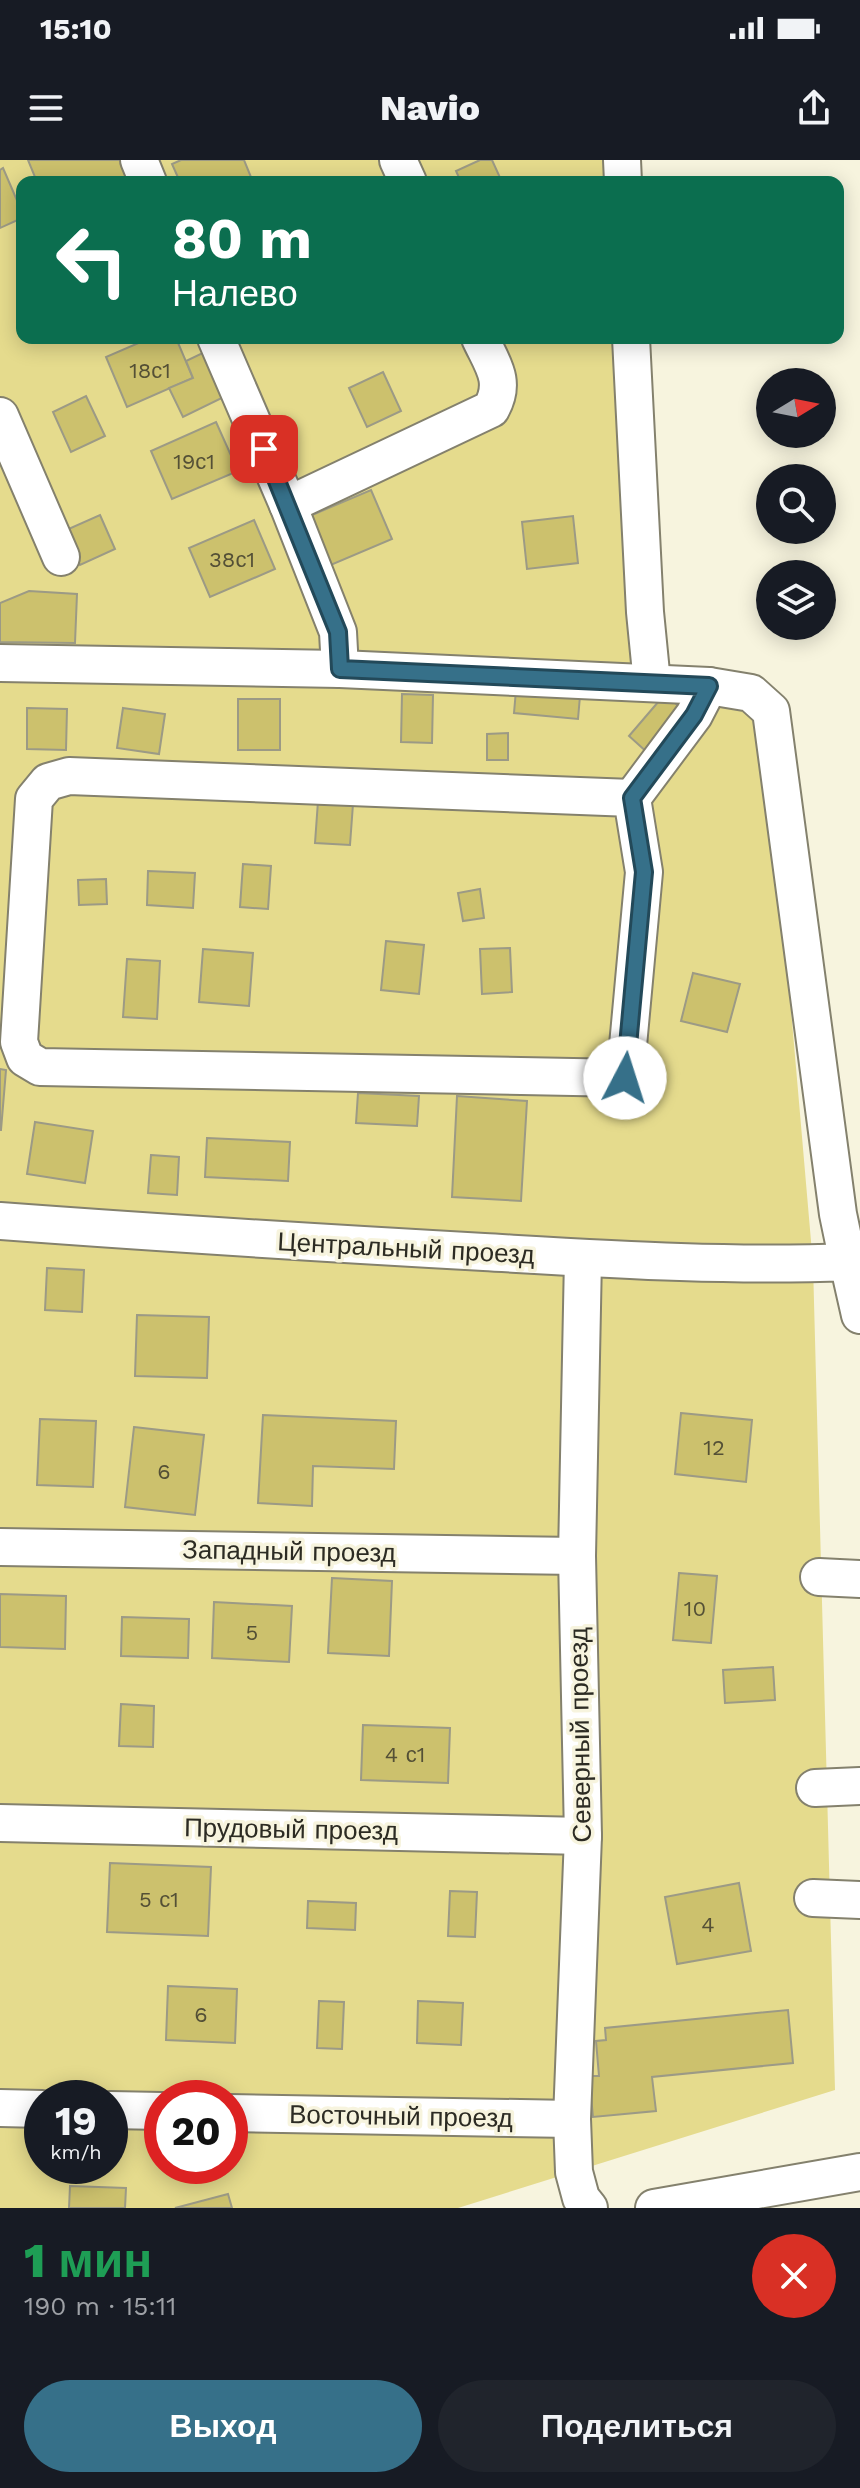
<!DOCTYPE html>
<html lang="ru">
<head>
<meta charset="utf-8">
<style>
	:root { --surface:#171b24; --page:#20242c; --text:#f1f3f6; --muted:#9ea1a6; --accent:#367089 }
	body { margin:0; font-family:"Work Sans",sans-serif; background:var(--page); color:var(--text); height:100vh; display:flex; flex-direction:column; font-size:30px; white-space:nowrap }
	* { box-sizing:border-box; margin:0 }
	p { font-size:26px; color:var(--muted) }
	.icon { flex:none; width:44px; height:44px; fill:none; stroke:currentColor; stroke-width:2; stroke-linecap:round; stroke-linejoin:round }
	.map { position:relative; height:2048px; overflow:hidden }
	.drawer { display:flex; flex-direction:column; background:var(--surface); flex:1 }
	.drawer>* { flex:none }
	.banner { position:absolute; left:16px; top:16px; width:828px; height:168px; border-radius:16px; box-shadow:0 4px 20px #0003; background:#0b6e4f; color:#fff; overflow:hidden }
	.needle { width:52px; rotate:80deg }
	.tools { position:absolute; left:756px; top:208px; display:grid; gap:16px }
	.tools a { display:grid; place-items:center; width:80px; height:80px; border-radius:50%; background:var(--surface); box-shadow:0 4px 20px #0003; font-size:40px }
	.speed { position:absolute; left:24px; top:1920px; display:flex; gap:16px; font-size:40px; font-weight:700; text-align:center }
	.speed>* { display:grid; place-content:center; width:104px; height:104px; border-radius:50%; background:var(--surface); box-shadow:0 4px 20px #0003; line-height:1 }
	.speed small { font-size:20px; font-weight:400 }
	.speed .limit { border:12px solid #d22; background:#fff; color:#111 }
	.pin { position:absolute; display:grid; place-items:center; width:68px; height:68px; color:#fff; margin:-34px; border-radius:16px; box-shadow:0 4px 12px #0006 }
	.me { position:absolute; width:88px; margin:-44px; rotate:5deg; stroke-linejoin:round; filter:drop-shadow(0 0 6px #0008) }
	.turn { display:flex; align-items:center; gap:28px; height:168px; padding:0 24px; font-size:36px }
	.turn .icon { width:104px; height:104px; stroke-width:2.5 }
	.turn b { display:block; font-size:56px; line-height:68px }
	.round { display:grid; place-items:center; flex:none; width:84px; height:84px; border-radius:42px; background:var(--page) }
	.summary { display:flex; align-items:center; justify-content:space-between; height:136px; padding:0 24px }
	h1 { font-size:48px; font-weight:800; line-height:60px; color:#1e9e55 }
	.button { display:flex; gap:16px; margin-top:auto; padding:16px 24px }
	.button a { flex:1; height:92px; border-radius:48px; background:var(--accent); color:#fff; font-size:32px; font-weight:800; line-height:92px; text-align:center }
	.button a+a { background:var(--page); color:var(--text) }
	.status { display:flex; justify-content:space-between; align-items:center; height:56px; padding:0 40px; background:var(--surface); direction:ltr }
	.status svg { height:22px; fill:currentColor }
	header { display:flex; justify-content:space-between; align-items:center; height:104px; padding:0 24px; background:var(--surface); font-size:36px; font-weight:800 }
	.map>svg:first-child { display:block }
</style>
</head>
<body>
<div class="status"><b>15:10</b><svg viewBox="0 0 49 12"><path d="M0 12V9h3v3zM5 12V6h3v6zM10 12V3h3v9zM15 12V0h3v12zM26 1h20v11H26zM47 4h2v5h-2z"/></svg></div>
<header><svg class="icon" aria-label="menu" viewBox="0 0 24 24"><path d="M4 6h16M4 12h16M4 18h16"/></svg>Navio<svg class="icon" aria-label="share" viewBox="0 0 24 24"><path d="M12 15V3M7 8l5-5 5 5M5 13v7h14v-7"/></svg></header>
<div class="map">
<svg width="860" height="2048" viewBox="0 0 860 2048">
	<rect width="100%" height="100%" fill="#f7f4de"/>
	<path fill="#e5db8d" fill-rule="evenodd" d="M0 0H610L612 22H22V178H622L644 526 765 549 813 1104 835 1930 458 2048H0ZM42 1938H110V2006H42ZM162 1938H230V2006H162Z"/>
	<g fill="#ccc16d" stroke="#9c9a85" stroke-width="2">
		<path d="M28 0H128L137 22H37Z"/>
		<path d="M181 0H244L253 22H180L172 4Z"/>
		<path d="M480 0H492L502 22H461L456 11Z"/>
		<path d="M3 8 22 52V58L0 68V10Z"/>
		<path d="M150 178H176L193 218 127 247 106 197Z"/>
		<path d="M213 188 234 232 183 257 169 228 193 218 186 201Z"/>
		<path d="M383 212 401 251 367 267 349 228Z"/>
		<path d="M86 236 105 276 71 292 53 252Z"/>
		<path d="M216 262 238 311 172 339 151 291Z"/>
		<path d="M371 330 392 379 326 407 305 358Z"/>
		<path d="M100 355 115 389 80 405 64 371Z"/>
		<path d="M573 356 578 403 527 409 522 362Z"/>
		<path d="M254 360 275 409 210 437 189 388Z"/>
		<path d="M29 431 77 434 75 483 0 482V443Z"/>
		<path d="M516 530 580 536 578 559 514 553Z"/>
		<path d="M402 534 433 535 432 583 401 582Z"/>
		<path d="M665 534 685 552 649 594 629 576Z"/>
		<rect x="238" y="539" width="42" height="51"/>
		<path d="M27 548 67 549 66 590 27 589Z"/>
		<path d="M123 548 165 554 159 594 117 588Z"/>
		<path d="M508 573V600H487V574Z"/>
		<path d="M318 641 353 644 350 685 315 683Z"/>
		<path d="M243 704 271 706 268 749 240 747Z"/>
		<path d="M148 711 195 713 193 748 147 745Z"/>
		<path d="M106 719 107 744 79 745 78 720Z"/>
		<path d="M480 729 484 758 463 761 458 733Z"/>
		<path d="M386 781 424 785 419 834 381 830Z"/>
		<path d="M510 788 512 832 482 834 480 789Z"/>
		<path d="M203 789 253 793 249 846 199 842Z"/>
		<path d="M127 799 160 801 157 859 123 857Z"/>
		<path d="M693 813 740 824 727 872 681 861Z"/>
		<path d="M0 909 6 910 1 970H0Z"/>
		<path d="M358 933 419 936 417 966 356 963Z"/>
		<path d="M457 936 527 941 521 1041 452 1037Z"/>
		<path d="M35 962 93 971 85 1023 27 1014Z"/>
		<path d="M207 978 290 982 288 1021 205 1017Z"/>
		<path d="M151 995 179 997 177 1035 148 1033Z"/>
		<path d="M47 1108 84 1110 82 1152 45 1150Z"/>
		<path d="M137 1155 209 1157 207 1218 135 1216Z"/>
		<path d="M681 1253 752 1260 746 1322 675 1314Z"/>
		<path d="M263 1255 396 1261 394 1309 313 1306 312 1346 258 1343Z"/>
		<path d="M40 1259 96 1261 93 1327 37 1325Z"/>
		<path d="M134 1267 204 1275 195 1355 125 1347Z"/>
		<path d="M679 1413 717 1416 711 1483 673 1480Z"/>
		<path d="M332 1418 392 1421 389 1496 328 1493Z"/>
		<path d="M0 1434 66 1436 65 1489 0 1487Z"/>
		<path d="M214 1442 292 1446 289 1502 212 1498Z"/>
		<path d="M122 1457 189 1459 188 1498 121 1496Z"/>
		<path d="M773 1507 775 1540 725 1543 723 1510Z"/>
		<path d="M121 1544 154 1546 153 1587 119 1586Z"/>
		<path d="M363 1565 450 1568 448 1623 361 1620Z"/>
		<path d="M110 1703 211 1707 208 1776 107 1772Z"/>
		<path d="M739 1723 751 1791 677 1804 665 1737Z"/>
		<path d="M450 1731 477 1732 475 1777 448 1776Z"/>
		<path d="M308 1741 356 1743 355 1770 307 1768Z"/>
		<path d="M168 1826 237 1829 235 1883 166 1880Z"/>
		<path d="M319 1841 344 1842 342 1889 317 1888Z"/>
		<path d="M418 1841 463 1843 461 1885 417 1883Z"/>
		<path d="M788 1850 793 1903 652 1917 656 1951 593 1957 589 1916H599L596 1881 606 1880 605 1868Z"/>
		<path d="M70 2026 126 2028 125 2048H69Z"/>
		<path d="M228 2034 232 2048H175Z"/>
	</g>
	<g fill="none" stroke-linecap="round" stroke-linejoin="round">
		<defs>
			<g id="minor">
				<path d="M139 0 148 22"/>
				<path d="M398 0 408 22"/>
				<path d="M622 0 623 22"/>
				<path d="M216 178 288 345 338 472 340 509"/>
				<path d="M631 178 645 452 652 523"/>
				<path d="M0 256 61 397"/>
				<path d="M288 345 491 249C507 221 492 204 480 178"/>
				<path d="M0 503 340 509 709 526 751 533 771 551 838 1054 848 1102"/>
				<path d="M632 638 69 616 48 622 34 639 19 882 25 898 40 907 625 918 644 712 632 638 694 555 709 526"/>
				<path d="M0 1061C161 1073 323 1083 484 1092 606 1099 726 1107 848 1102L860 1155"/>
				<path d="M583 1098 577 1396 583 1676 572 1959 574 2012 581 2038 589 2048"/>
				<path d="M0 1387 577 1396"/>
				<path d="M819 1417 860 1419"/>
				<path d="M815 1628 860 1626"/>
				<path d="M0 1663 583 1676"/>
				<path d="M813 1738 860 1740"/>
				<path d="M0 1948 42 1949"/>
				<path d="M110 1950 162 1951"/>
				<path d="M230 1953 572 1959"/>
				<path d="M654 2048 860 2012"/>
			</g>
		</defs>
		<use href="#minor" stroke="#84816d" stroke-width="40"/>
		<use href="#minor" stroke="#fff" stroke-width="36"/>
	</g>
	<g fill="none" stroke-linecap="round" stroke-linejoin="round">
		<defs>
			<path id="route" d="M264 289 338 472 340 509 709 526 694 555 632 638 644 712 625 918"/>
		</defs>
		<use href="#route" stroke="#234959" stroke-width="20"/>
		<use href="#route" stroke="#367089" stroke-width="14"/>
	</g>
	<g text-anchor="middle" stroke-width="7" stroke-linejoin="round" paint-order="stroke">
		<g font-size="22" fill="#545036">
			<text x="150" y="218">18с1</text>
			<text x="194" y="309">19с1</text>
			<text x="232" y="407">38с1</text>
			<text x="714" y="1295">12</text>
			<text x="164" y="1319">6</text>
			<text x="695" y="1456">10</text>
			<text x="252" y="1480">5</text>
			<text x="405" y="1602">4 с1</text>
			<text x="159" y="1747">5 с1</text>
			<text x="708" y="1772">4</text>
			<text x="201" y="1862">6</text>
		</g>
		<g font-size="26" fill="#2c2b23" stroke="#f7f4de">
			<text transform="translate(406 1088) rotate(3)" y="9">Центральный проезд</text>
			<text transform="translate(289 1391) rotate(1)" y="9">Западный проезд</text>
			<text transform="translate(580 1575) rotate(-91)" y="9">Северный проезд</text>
			<text transform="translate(291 1669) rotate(1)" y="9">Прудовый проезд</text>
			<text transform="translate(401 1956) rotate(1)" y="9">Восточный проезд</text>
		</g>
	</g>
</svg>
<div class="tools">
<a><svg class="needle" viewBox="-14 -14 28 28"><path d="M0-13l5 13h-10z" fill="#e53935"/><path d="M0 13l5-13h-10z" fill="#9ea1a6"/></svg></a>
<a><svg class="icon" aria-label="search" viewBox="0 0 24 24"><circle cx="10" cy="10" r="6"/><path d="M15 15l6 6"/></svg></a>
<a><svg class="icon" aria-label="layers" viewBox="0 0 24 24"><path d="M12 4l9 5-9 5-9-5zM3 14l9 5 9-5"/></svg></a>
</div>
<div class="speed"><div>19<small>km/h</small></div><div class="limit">20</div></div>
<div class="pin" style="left:264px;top:289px;background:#d93025"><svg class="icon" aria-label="arrive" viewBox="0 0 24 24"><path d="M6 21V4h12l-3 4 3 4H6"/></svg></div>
<svg class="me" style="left:625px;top:918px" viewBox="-20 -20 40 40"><circle r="19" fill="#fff"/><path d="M0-13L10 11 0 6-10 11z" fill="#367089"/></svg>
<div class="banner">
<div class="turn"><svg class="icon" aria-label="left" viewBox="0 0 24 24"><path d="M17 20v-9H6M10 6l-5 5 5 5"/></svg><div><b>80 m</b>Налево</div></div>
</div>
</div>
<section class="drawer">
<div class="summary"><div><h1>1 мин</h1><p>190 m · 15:11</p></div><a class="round" style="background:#d93025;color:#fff"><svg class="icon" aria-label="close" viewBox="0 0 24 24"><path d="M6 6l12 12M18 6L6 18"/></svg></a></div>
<div class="button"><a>Выход</a><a>Поделиться</a></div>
</section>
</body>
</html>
